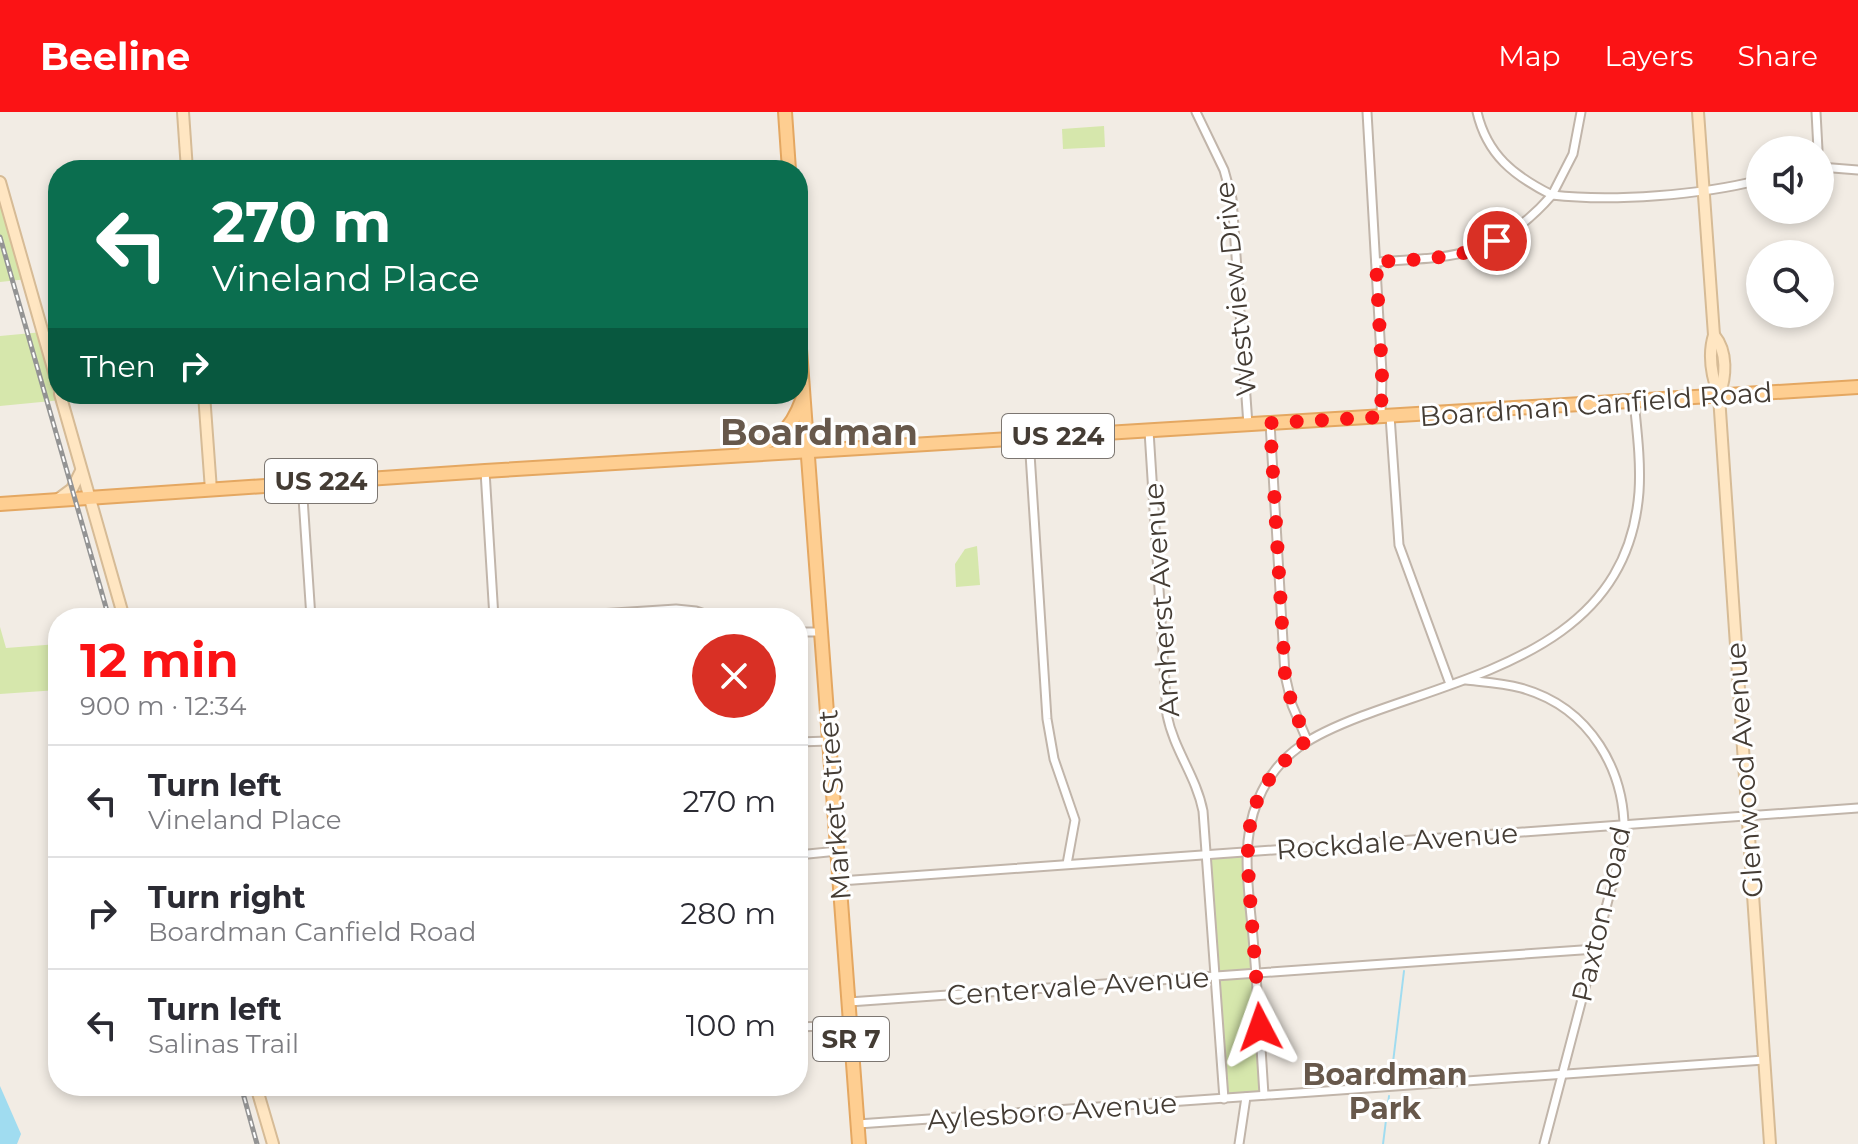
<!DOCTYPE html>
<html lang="en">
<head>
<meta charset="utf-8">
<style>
	:root { --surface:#fff; --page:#f2f2f3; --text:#2b2b33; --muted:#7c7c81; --line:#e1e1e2; --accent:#fb1315 }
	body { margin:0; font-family:Montserrat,sans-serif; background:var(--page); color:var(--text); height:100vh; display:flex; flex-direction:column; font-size:30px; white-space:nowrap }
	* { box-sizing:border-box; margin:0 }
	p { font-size:26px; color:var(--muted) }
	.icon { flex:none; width:44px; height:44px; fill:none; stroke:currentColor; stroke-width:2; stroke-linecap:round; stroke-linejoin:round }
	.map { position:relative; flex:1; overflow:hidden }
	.panel { position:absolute; left:48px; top:496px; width:760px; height:488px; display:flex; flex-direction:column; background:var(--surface); border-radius:32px; box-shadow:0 4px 12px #0003 }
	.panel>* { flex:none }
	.guide { position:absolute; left:48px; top:48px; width:760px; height:244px; border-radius:32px; box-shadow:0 4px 12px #0003; background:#0b6e4f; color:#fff; overflow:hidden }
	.controls { position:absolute; left:1746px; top:24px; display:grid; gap:16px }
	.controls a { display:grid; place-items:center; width:88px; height:88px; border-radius:50%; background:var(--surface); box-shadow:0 4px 12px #0003; font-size:40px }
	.pin { position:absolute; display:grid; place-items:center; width:68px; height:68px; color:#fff; margin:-34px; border:4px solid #fff; border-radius:50%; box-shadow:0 2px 8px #0007 }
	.me { position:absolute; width:88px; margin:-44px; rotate:356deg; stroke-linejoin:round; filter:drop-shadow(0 0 6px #0008) }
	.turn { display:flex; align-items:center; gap:28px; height:168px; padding:0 32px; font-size:36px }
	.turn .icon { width:104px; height:104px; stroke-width:2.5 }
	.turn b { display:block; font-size:56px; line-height:68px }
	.then { display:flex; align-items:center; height:76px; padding:0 32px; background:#0003; gap:16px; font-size:30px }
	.round { display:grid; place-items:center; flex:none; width:84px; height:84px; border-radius:42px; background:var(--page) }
	.headline { display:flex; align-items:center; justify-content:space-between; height:136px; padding:0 32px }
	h1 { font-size:48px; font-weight:700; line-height:60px; color:var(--accent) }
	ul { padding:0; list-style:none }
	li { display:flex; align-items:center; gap:24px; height:112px; padding:0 32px; border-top:2px solid var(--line) }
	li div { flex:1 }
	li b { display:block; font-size:30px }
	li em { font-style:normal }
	header { display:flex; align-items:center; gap:48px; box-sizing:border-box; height:112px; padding:0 40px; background:var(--accent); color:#fff }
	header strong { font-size:38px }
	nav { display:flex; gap:44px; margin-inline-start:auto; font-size:28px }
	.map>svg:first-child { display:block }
</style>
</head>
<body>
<header>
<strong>Beeline</strong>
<nav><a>Map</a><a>Layers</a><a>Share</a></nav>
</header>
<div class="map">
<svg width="1858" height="1032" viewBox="0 0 1858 1032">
	<rect width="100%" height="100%" fill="#f2ece4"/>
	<g fill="#d6e7ac">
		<path d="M1104 14 1105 35 1063 37 1062 17Z"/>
		<path d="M0 70 28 167 0 170Z"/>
		<path d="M43 220 62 288 0 294V224Z"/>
		<path d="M977 434 980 473 956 475 955 452 965 437Z"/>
		<path d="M0 515 6 536 58 532V578L0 582Z"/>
		<path d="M1247 739 1264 983 1224 987 1207 742Z"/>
	</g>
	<path fill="#a0dcf0" d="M0 974 21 1022 17 1032H0Z"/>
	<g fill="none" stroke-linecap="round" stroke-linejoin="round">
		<g stroke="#a0dcf0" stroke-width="2">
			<path d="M1391 967 1404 859"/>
			<path d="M1383 1032 1389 984"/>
		</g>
		<defs>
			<g id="street">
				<path d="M1196 0 1224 58 1232 87 1248 313"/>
				<path d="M1367 0 1382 261 1381 305"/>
				<path d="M1477 0C1487 43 1514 64 1552 83L1573 42 1581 0"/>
				<path d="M1816 0 1818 38"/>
				<path d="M1820 55 1858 58"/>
				<path d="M1376 150C1454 145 1497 146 1552 83 1613 90 1701 83 1760 68"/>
				<path d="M1390 304 1399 433 1450 572"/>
				<path d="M1270 311 1285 563 1292 593 1307 628"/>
				<path d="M1149 319 1167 603C1174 638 1196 664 1203 699L1224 987"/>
				<path d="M1029 326 1047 607 1054 647 1075 708 1067 752"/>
				<path d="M485 359 494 506"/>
				<path d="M302 371 311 506"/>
				<path d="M537 506 676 497 696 499 716 506"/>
				<path d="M798 520H822"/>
				<path d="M1466 568C1484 570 1503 571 1521 576 1590 595 1627 659 1624 727L1544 1032"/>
				<path d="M798 630 829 629"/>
				<path d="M798 743 838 739"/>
				<path d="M840 769 1858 696"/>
				<path d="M849 890 1596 837"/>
				<path d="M798 915 850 913"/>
				<path d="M1264 983C1261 935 1258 887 1254 838 1251 789 1238 735 1258 688 1278 639 1315 622 1362 604 1480 560 1627 533 1639 380 1641 350 1637 319 1634 289"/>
				<path d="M858 1012 1764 948"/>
				<path d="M1239 1032 1246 985"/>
			</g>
			<g id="secondary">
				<path d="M183 0 187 58"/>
				<path d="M1698 0 1714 223C1708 242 1712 265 1719 284L1770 1032"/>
				<path d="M0 70 58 274"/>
				<path d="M1714 223C1728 240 1726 265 1719 284"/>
				<path d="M60 282 124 506"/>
				<path d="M204 282 211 378"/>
				<path d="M57 388 72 377 81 359"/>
				<path d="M256 974 273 1032"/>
			</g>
			<g id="primary">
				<path d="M785 0 789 58"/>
				<path d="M798 210 859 1032"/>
				<path d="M745 339C777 328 790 321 802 288"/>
				<path d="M0 392 485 359 1858 275"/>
			</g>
		</defs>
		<use href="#street" stroke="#c1b5aa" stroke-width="11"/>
		<use href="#secondary" stroke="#d6bb96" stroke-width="14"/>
		<use href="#primary" stroke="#e4a761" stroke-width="16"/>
		<use href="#street" stroke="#fff" stroke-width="7"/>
		<use href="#secondary" stroke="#ffe6c2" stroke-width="10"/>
		<use href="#primary" stroke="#fece91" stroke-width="12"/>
		<defs>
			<g id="rail">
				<path d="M0 125 109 506"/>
				<path d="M241 974 257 1032"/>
			</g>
		</defs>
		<use href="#rail" stroke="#949494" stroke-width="5"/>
		<use href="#rail" stroke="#fff" stroke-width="2" stroke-dasharray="6" stroke-linecap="butt"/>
	</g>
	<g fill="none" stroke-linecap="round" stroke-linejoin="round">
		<path stroke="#fb1315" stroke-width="14" stroke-dasharray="0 25.2" d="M1260 915C1257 876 1254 837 1251 799 1245 718 1241 684 1307 628L1292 593 1285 563 1270 311 1381 305 1382 261 1376 150C1417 147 1459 148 1497 129"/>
	</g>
	<g text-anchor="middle" stroke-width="6" stroke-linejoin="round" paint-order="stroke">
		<g fill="#fff" stroke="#7c7671" stroke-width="2">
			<rect x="1002" y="302" width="112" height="44" rx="6"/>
			<rect x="265" y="347" width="112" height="44" rx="6"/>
			<rect x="813" y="905" width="76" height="44" rx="6"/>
		</g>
		<g font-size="26" font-weight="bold" fill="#443c34">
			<text x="1058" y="333">US 224</text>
			<text x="321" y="378">US 224</text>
			<text x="851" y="936">SR 7</text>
		</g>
		<g font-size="28" fill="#443c34" stroke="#fff">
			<text transform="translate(1235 177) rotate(-96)" y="10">Westview Drive</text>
			<text transform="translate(1596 292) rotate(-4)" y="10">Boardman Canfield Road</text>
			<text transform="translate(1161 488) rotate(-94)" y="10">Amherst Avenue</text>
			<text transform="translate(1744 658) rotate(-94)" y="10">Glenwood Avenue</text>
			<text transform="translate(834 693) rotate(-94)" y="10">Market Street</text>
			<text transform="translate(1397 729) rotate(-4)" y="10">Rockdale Avenue</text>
			<text transform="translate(1601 802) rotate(-77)" y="10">Paxton Road</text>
			<text transform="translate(1078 874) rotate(-4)" y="10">Centervale Avenue</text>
			<text transform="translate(1052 999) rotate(-4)" y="10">Aylesboro Avenue</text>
		</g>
		<g font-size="30" font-weight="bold" fill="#67584b" stroke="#fff">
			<text x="1385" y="973">Boardman<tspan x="1385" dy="34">Park</tspan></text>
		</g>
		<g font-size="36" font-weight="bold" fill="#67584b" stroke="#fff">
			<text x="819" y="333">Boardman</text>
		</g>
	</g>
</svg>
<div class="controls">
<a><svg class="icon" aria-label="sound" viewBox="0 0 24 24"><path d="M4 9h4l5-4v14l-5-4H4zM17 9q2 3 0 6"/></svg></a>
<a><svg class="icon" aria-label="search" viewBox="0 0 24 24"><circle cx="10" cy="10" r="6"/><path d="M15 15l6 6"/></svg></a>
</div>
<div class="pin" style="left:1497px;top:129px;background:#d93025"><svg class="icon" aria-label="arrive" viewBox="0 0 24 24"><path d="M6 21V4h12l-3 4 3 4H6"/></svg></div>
<svg class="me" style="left:1260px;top:915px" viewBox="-20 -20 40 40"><path d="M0-17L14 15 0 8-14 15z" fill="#fb1315" stroke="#fff" stroke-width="4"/></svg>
<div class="guide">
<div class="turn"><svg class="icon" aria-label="left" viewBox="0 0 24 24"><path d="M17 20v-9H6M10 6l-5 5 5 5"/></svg><div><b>270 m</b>Vineland Place</div></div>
<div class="then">Then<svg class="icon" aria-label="right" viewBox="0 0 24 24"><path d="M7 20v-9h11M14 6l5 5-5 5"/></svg></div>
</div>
<section class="panel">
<div class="headline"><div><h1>12 min</h1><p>900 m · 12:34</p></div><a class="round" style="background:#d93025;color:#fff"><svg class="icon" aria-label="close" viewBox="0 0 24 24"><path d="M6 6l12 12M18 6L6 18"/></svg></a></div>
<ul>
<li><svg class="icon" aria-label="left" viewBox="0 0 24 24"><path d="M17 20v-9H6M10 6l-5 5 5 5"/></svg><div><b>Turn left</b><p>Vineland Place</p></div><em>270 m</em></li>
<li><svg class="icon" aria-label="right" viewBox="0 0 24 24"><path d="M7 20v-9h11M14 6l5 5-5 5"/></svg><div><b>Turn right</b><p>Boardman Canfield Road</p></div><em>280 m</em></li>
<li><svg class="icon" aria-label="left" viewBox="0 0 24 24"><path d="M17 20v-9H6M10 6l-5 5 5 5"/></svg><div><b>Turn left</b><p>Salinas Trail</p></div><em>100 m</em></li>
</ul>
</section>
</div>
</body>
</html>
